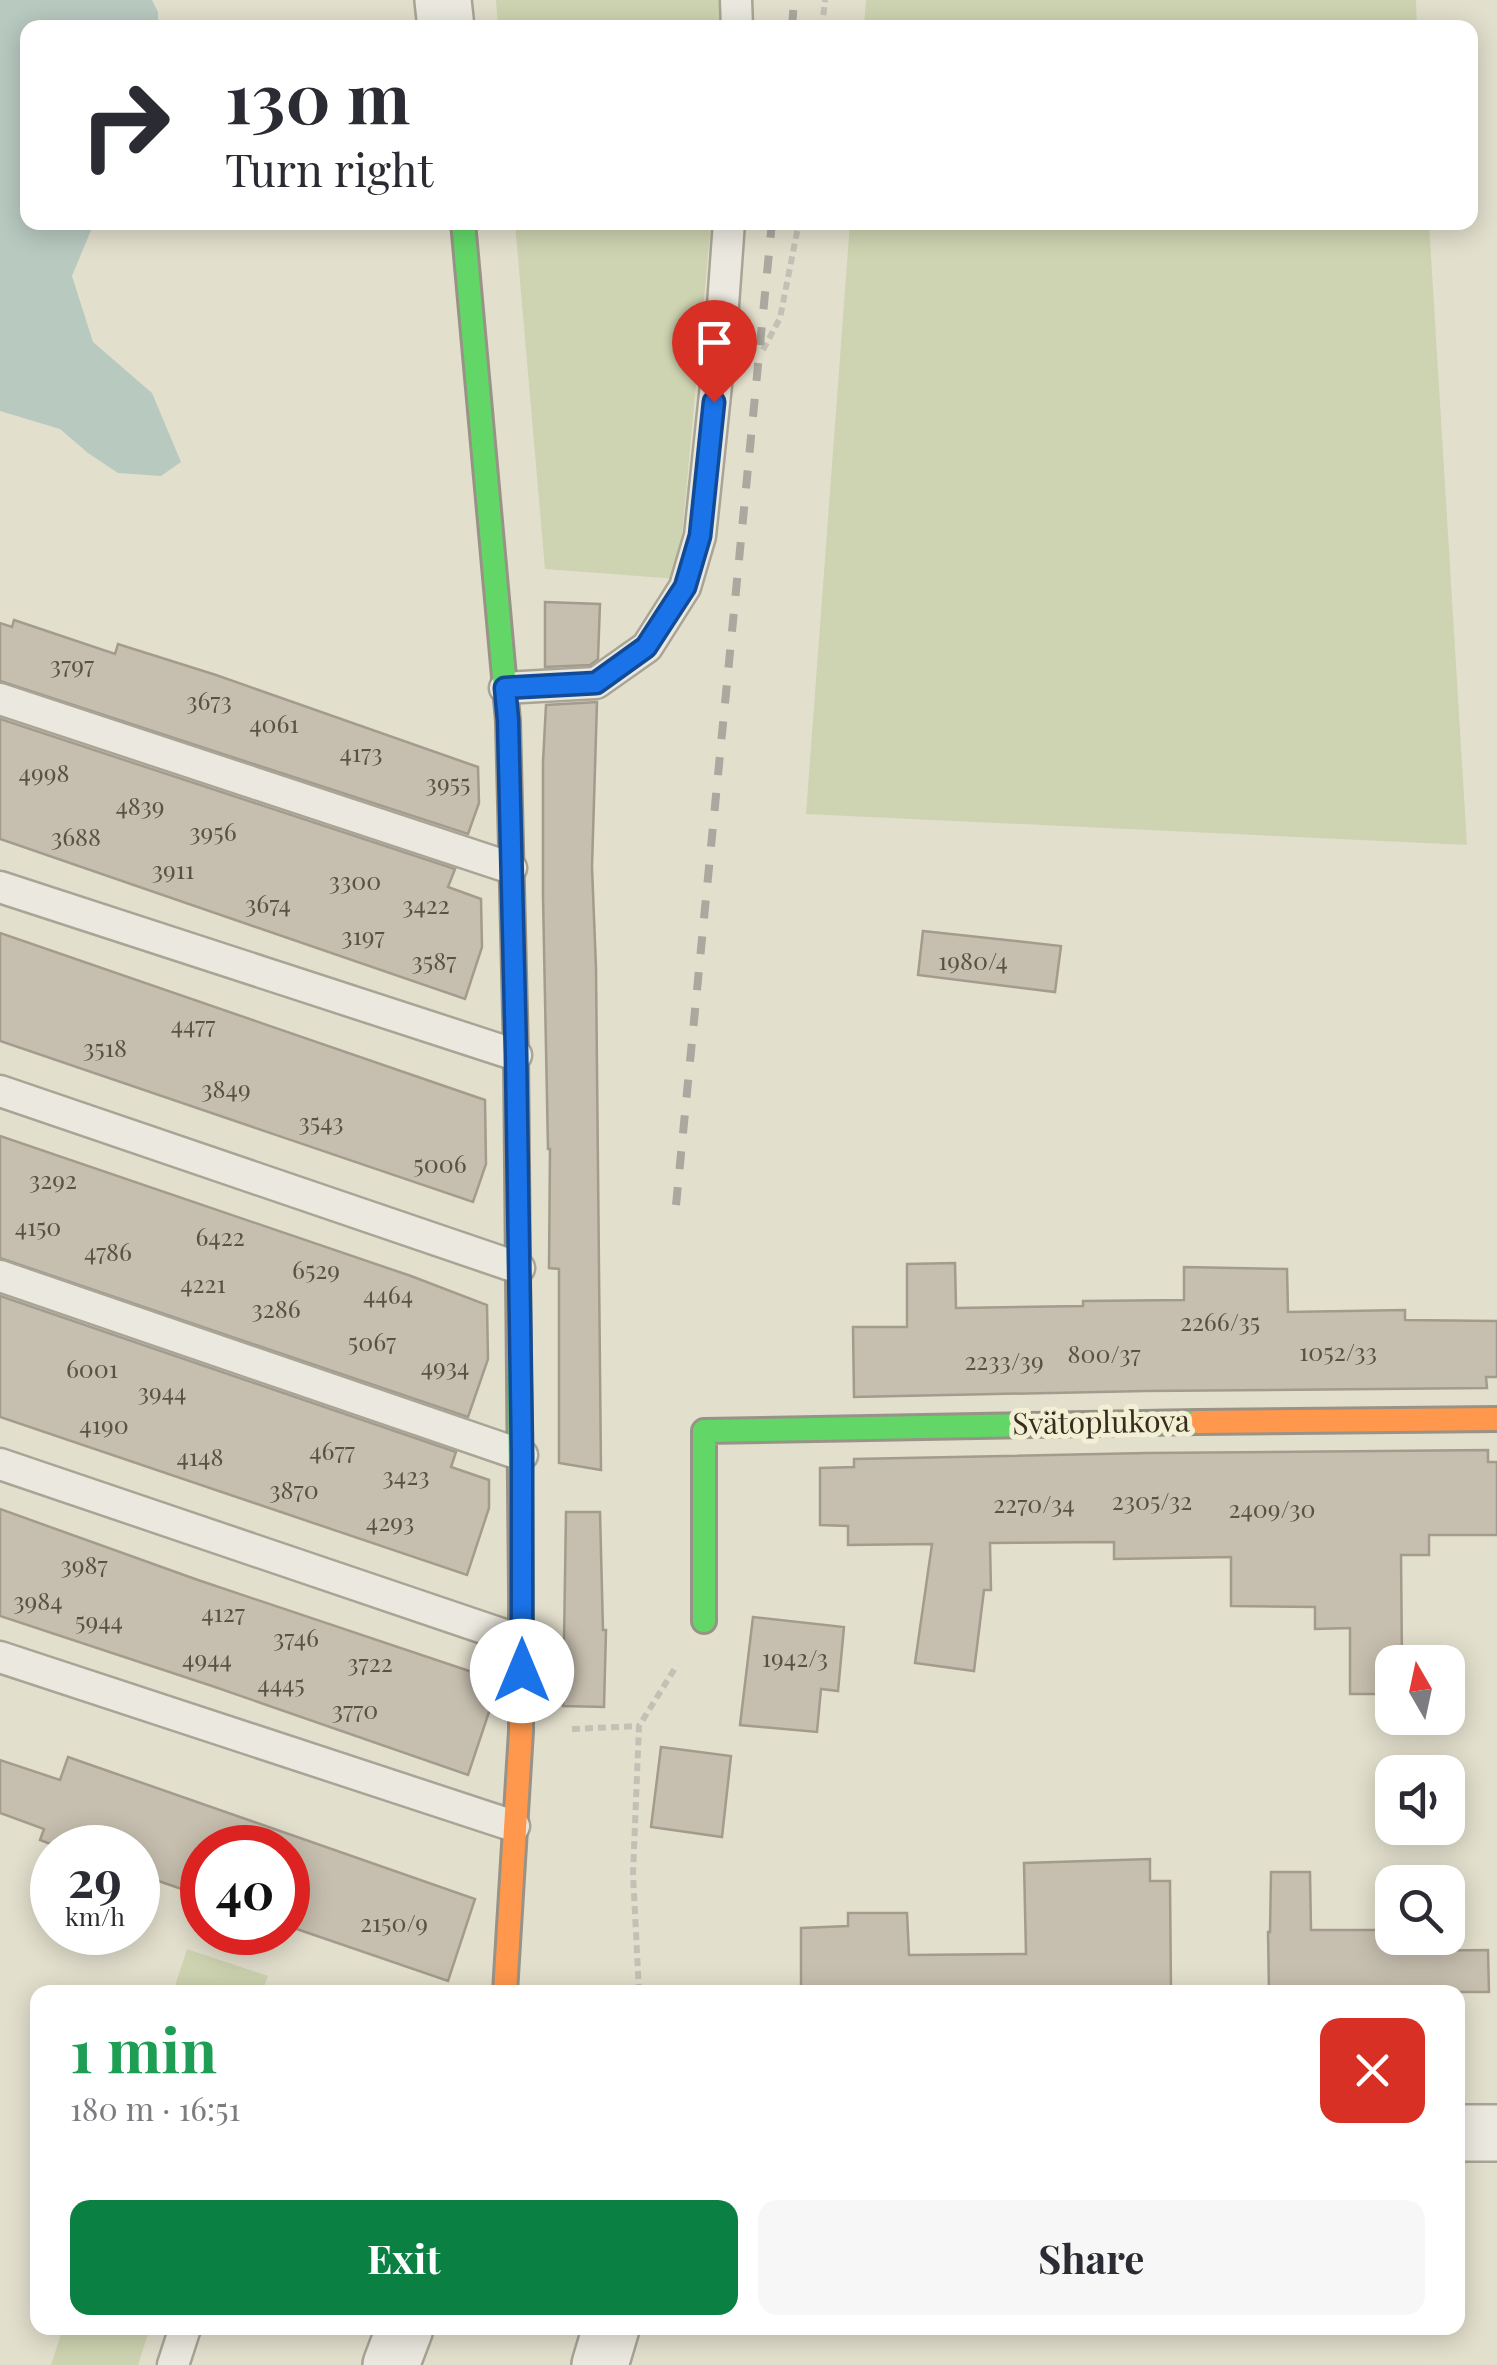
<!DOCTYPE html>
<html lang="en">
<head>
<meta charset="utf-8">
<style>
	:root { --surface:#fff; --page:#f7f7f7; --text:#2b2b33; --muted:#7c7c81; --accent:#0b8043 }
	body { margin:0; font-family:"Playfair Display",serif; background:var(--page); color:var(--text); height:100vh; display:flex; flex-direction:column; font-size:38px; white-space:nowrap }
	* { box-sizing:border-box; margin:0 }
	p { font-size:32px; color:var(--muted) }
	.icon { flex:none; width:55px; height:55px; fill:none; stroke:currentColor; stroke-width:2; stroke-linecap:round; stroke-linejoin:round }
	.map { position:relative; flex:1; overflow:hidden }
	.side { position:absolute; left:30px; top:1985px; width:1435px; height:350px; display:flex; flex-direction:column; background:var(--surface); border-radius:20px; box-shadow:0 5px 25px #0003 }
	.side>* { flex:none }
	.banner { position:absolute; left:20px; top:20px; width:1458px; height:210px; border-radius:20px; box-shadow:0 5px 25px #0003; background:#fff; color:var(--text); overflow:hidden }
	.needle { width:65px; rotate:351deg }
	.buttons { position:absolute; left:1375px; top:1645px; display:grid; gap:20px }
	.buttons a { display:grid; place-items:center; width:90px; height:90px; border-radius:20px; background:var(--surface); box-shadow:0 5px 25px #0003; font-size:50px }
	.speed { position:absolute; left:30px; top:1825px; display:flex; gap:20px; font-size:50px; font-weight:700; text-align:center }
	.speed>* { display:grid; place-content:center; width:130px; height:130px; border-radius:50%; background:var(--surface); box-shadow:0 5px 25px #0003; line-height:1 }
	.speed small { font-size:25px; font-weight:400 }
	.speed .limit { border:15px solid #d22; background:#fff; color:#111 }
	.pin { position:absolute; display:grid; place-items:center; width:85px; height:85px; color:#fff; margin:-102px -42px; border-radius:50% 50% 50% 0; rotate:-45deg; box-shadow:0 0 10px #0007 }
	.pin .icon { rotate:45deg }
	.me { position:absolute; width:110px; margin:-55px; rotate:0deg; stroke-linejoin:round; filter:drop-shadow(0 0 8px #0008) }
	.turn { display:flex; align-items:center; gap:35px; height:210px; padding:0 40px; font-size:45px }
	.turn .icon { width:130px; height:130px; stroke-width:2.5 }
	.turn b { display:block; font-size:70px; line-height:85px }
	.round { display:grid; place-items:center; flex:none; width:105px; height:105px; border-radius:20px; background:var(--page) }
	.overview { display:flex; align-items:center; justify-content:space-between; height:170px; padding:0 40px }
	h1 { font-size:60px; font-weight:700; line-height:75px; color:#1e9e55 }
	.button { display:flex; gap:20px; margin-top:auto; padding:20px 40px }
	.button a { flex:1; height:115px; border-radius:20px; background:var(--accent); color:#fff; font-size:40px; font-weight:700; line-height:115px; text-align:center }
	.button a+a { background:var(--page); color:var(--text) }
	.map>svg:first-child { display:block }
</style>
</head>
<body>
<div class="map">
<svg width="1497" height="2365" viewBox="0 0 1497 2365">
	<rect width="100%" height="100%" fill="#e3dfcd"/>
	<g fill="#ced3b1">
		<path d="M496 0H732L729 28 498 27Z"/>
		<path d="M866 0H1416L1417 27H864Z"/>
		<path d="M515 223H711L678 579 545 569Z"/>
		<path d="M850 223H1429L1467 845 806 814Z"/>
		<path d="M187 1949 268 1976 262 1992H173Z"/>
		<path d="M63 2328H150L138 2365H51Z"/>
	</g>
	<path fill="#b8c9c0" d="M0 0H152L158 12V27L28 28V222L94 223 72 276 93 342 152 393 181 462 161 476 118 473 88 453 60 429 0 411Z"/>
	<g fill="#c6beae" stroke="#a39b8d" stroke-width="2.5">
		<path d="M545 602 600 604 598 659 590 665 545 667Z"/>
		<path d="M14 620 115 654 118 644 216 675 478 767 479 803 468 834 0 681V623L12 627Z"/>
		<path d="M597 702 592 867 596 968 601 1470 559 1463V1269L549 1268 550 1149H548L543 897V762L546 705Z"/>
		<path d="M0 719 455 869 448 887 481 899 482 947 465 999 0 839Z"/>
		<path d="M923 931 1061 946 1055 992 918 975Z"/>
		<path d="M0 933 485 1100 486 1164 473 1202 0 1041Z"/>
		<path d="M0 1136 411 1276 487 1305 488 1359 468 1417 0 1258Z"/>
		<path d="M955 1263 956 1308 1083 1306V1301L1184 1300V1267L1287 1269 1288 1312 1405 1310V1320L1497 1321V1377H1486L1487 1388 1145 1391 854 1397 853 1327H907V1264Z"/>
		<path d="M0 1296 456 1452 451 1467 489 1480V1508L467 1575 0 1417Z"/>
		<path d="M1488 1450V1462H1497V1535H1429V1555H1401L1402 1662H1392V1694H1350V1628L1315 1629V1607L1231 1606V1557L1114 1559V1542L990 1543 991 1590H984L974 1671 915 1663 932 1544 848 1545V1526L820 1525V1468L854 1467V1459L1146 1453Z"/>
		<path d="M0 1509 198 1580 490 1678V1709L468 1775 212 1686 0 1616Z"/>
		<path d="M566 1512H600L603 1630H606L604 1707 563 1706Z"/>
		<path d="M753 1617 844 1627 838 1691 821 1689 817 1732 740 1725Z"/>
		<path d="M661 1747 731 1756 722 1837 651 1827Z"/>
		<path d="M68 1757 475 1899 448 1981 288 1926V1848H202V1896L138 1874V1848H61L40 1840 44 1829 0 1813V1760L60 1780Z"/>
		<path d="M1150 1859V1881H1170L1171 1992H801V1928L848 1926V1913H907L909 1955 1026 1954 1024 1863Z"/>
		<path d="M1271 1872H1310L1311 1930H1392V1951L1488 1950 1489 1992H1269L1268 1932H1270Z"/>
	</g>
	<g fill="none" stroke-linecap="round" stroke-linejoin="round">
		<defs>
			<g id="lane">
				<path d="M736 0 737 28"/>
				<path d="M505 688 596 683 647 647 685 587 700 536 720 347 729 222"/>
				<path d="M0 699 511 868"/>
				<path d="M0 887 516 1055"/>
				<path d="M0 1091 519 1268"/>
				<path d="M0 1276 522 1455"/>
				<path d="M0 1464 522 1641"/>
				<path d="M0 1657 514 1826"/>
				<path d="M173 2365 185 2328"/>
			</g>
			<g id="street">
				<path d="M443 0 446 28"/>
				<path d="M1458 2133H1497"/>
				<path d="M391 2365 405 2328"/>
				<path d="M600 2365 611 2328"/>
			</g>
			<g id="fast">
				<path d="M463 222 508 721 516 1055 521 1591"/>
				<path d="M704 1621V1431L1198 1422"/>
			</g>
			<g id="slow">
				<path d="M1198 1422 1497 1419"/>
				<path d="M505 1992 521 1731V1591"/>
			</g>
		</defs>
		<use href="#lane" stroke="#a8a496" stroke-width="35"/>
		<use href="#street" stroke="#a8a496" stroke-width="60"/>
		<use href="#fast" stroke="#989386" stroke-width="28"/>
		<use href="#slow" stroke="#989386" stroke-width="28"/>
		<g stroke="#c4c0b5" stroke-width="6" stroke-dasharray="8 5" stroke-linecap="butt">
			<path d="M822 28 825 0"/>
			<path d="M763 350 780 318 799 222"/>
			<path d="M572 1729 639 1726"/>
			<path d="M639 1992 633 1874 639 1726 677 1665"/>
		</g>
		<use href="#lane" stroke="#ebe9df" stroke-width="30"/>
		<use href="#street" stroke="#ebe9df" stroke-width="55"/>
		<use href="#fast" stroke="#63d668" stroke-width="22"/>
		<use href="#slow" stroke="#ff974d" stroke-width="22"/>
		<g stroke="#aaa89f" stroke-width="8" stroke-dasharray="18 18" stroke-linecap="butt">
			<path d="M792 28 794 0"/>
			<path d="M676 1205 772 222"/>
		</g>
	</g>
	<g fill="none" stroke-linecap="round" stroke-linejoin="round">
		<defs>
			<path id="route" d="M522 1671V1454L516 1054 508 720 505 688 596 683 646 647 685 587 700 536 714 402"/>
		</defs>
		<use href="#route" stroke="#114b97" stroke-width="25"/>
		<use href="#route" stroke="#1a73e8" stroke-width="18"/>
	</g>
	<g text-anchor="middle" stroke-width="10" stroke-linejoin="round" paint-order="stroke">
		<g font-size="25" fill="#5a5143">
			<text x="72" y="674">3797</text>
			<text x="209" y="710">3673</text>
			<text x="274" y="733">4061</text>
			<text x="361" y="762">4173</text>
			<text x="44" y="782">4998</text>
			<text x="448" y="792">3955</text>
			<text x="140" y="815">4839</text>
			<text x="213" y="841">3956</text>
			<text x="76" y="846">3688</text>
			<text x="173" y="879">3911</text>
			<text x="355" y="890">3300</text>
			<text x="268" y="913">3674</text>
			<text x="426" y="914">3422</text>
			<text x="363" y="945">3197</text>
			<text x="434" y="970">3587</text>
			<text x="973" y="970">1980/4</text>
			<text x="193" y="1034">4477</text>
			<text x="105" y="1057">3518</text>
			<text x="226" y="1098">3849</text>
			<text x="321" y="1131">3543</text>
			<text x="440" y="1173">5006</text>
			<text x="53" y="1189">3292</text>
			<text x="38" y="1236">4150</text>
			<text x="220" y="1246">6422</text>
			<text x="108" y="1261">4786</text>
			<text x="316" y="1279">6529</text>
			<text x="203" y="1293">4221</text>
			<text x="388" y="1304">4464</text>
			<text x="276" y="1318">3286</text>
			<text x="1220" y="1331">2266/35</text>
			<text x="372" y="1351">5067</text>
			<text x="1338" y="1361">1052/33</text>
			<text x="1104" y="1363">800/37</text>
			<text x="1004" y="1370">2233/39</text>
			<text x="445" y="1376">4934</text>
			<text x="92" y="1378">6001</text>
			<text x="162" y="1401">3944</text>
			<text x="104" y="1434">4190</text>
			<text x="332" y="1460">4677</text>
			<text x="200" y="1466">4148</text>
			<text x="406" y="1485">3423</text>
			<text x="294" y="1499">3870</text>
			<text x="1152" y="1510">2305/32</text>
			<text x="1034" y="1513">2270/34</text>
			<text x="1272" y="1518">2409/30</text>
			<text x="390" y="1531">4293</text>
			<text x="84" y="1574">3987</text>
			<text x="38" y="1610">3984</text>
			<text x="223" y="1622">4127</text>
			<text x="99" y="1630">5944</text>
			<text x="296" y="1647">3746</text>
			<text x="795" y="1667">1942/3</text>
			<text x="207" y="1668">4944</text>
			<text x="370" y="1672">3722</text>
			<text x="281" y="1693">4445</text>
			<text x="355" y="1719">3770</text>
			<text x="394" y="1932">2150/9</text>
		</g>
		<g font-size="30" fill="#362d1f" stroke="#f3efd4">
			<text transform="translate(1101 1423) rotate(-1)" y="10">Svätoplukova</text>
		</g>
	</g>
</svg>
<div class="buttons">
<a><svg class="needle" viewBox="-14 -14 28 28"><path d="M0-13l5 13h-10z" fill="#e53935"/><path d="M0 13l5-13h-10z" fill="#7c7c81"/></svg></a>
<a><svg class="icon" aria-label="sound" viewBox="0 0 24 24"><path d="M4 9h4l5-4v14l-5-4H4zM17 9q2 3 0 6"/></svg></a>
<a><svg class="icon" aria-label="search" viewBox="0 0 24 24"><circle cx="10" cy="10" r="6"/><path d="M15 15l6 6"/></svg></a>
</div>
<div class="speed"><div>29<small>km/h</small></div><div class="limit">40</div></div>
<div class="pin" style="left:714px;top:402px;background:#d93025"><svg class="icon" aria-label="arrive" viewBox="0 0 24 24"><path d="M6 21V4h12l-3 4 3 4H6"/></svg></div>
<svg class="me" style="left:522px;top:1671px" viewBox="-20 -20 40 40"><circle r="19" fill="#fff"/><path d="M0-13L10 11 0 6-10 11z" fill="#1a73e8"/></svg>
<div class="banner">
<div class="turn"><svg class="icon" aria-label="right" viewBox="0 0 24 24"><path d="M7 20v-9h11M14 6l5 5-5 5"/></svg><div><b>130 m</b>Turn right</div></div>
</div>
<section class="side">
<div class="overview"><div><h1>1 min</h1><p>180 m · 16:51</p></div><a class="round" style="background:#d93025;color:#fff"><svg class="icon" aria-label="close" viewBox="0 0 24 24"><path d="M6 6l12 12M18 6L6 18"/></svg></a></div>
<div class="button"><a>Exit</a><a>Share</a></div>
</section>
</div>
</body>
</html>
